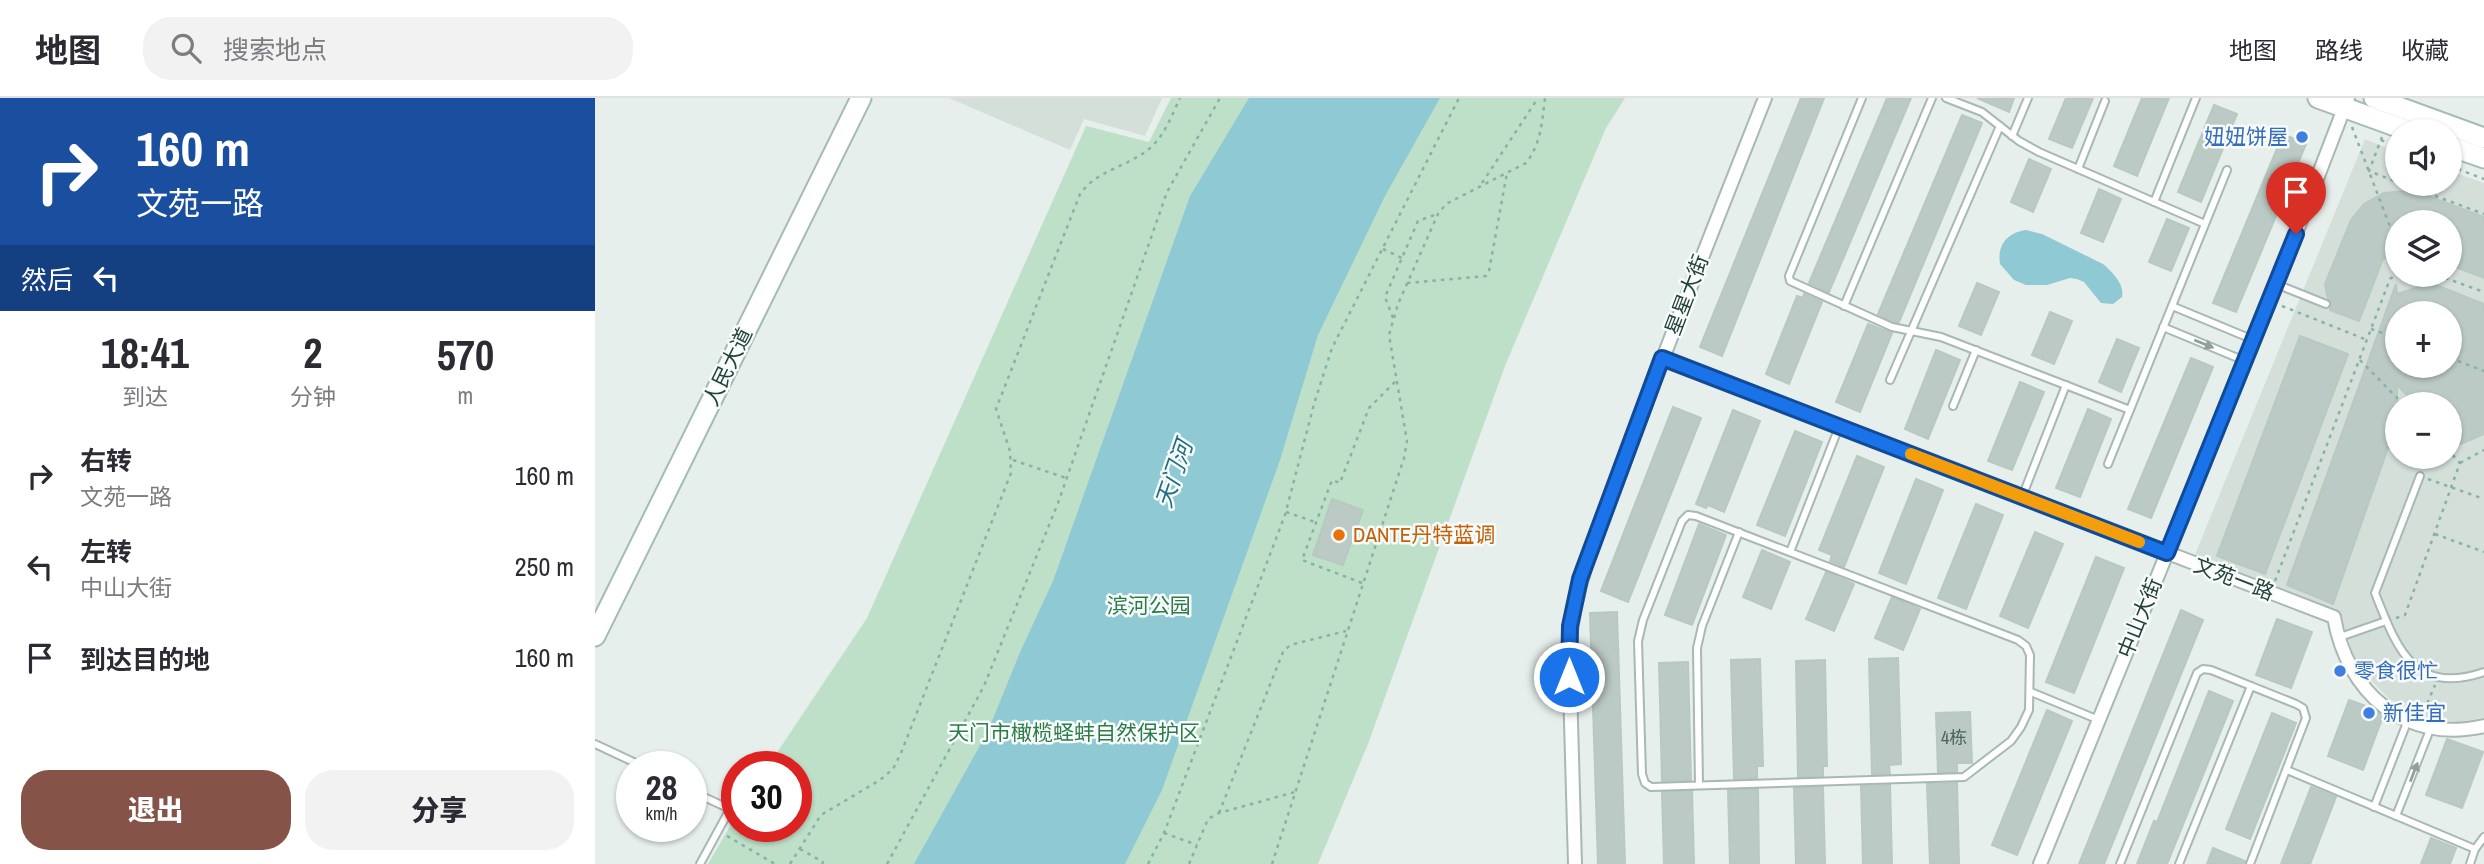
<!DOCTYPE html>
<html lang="zh">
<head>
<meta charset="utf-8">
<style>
	:root { --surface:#fff; --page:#f2f2f3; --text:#2b2b33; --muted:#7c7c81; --line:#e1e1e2; --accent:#855347 }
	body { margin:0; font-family:"Archivo Narrow","Noto Sans SC",sans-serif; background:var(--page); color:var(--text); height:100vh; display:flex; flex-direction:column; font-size:26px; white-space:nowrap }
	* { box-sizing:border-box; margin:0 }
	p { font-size:23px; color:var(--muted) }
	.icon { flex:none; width:38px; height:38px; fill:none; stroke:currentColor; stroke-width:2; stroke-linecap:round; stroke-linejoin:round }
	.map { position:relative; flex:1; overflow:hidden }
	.drawer { display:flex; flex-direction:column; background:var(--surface); width:595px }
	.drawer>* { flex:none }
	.hud { background:#1a4fa0; color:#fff; overflow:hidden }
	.controls { position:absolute; left:1790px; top:21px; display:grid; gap:14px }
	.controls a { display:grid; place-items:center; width:77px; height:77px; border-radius:50%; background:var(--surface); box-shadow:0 2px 5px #0004; font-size:35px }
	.speed { position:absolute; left:21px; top:653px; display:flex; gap:14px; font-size:35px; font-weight:700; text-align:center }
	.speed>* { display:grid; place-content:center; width:91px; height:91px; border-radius:50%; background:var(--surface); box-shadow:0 2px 5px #0004; line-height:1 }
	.speed small { font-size:18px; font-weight:400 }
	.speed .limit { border:10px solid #d22; background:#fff; color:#111 }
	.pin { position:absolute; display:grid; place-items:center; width:60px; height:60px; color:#fff; margin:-72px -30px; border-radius:50% 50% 50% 0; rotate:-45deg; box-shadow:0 0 7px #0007 }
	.pin .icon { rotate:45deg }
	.me { position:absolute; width:77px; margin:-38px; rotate:0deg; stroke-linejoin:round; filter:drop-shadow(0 0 5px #0008) }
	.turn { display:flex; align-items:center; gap:24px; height:147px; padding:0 21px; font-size:32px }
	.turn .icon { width:91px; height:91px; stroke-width:2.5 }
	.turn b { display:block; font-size:49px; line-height:60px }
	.then { display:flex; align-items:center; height:66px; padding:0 21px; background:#0003; gap:14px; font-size:26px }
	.eta { display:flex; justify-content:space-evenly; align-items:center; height:119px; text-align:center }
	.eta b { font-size:42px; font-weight:800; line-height:49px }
	.button { display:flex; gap:14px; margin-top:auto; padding:14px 21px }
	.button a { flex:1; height:80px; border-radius:28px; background:var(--accent); color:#fff; font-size:28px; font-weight:800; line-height:80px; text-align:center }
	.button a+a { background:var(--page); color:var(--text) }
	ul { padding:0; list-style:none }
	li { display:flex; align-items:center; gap:21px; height:91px; padding:0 21px }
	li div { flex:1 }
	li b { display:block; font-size:26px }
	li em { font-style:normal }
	header { display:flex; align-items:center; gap:42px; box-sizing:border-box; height:98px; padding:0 35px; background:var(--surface); border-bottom:2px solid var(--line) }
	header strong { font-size:33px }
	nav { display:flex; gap:38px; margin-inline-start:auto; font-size:24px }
	.search { width:490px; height:63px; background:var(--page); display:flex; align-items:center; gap:18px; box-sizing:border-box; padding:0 24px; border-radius:28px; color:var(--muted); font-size:26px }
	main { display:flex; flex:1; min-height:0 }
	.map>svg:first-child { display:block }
</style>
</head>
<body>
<header>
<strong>地图</strong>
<div class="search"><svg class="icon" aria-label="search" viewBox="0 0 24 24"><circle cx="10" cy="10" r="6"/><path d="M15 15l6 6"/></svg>搜索地点</div>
<nav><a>地图</a><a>路线</a><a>收藏</a></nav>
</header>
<main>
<section class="drawer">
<div class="hud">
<div class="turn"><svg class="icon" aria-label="right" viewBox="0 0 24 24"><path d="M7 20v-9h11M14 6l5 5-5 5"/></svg><div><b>160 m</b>文苑一路</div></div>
<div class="then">然后<svg class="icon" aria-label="left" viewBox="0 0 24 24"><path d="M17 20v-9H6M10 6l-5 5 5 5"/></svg></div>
</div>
<div class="eta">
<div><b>18:41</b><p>到达</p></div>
<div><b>2</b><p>分钟</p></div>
<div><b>570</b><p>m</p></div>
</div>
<ul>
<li><svg class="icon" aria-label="right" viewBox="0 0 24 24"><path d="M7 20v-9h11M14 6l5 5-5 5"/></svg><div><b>右转</b><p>文苑一路</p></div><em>160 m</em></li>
<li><svg class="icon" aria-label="left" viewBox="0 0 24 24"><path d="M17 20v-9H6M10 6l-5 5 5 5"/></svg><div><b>左转</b><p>中山大街</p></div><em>250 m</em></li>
<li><svg class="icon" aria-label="arrive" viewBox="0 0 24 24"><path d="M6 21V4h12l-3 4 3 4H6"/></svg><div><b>到达目的地</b></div><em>160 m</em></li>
</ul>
<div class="button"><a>退出</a><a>分享</a></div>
</section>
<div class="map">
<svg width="1889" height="766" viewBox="0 0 1889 766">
	<rect width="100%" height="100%" fill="#e6efeb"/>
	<g fill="#d4dfda" fill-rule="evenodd">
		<path d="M354 0H567L550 38 489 21 475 52Z"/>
		<path d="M1770 41 1802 54V86H1855V73L1889 85V619L1877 622 1864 624 1834 621 1820 616 1794 601 1768 574 1759 559 1745 515 1599 459ZM1802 124H1855V177H1802ZM1802 215H1855V268H1802ZM1802 306H1855V359H1802Z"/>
	</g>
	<path fill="#bfe0c8" d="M576 0H1030L1011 30 910 268 773 646 723 766H113L142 716V728H201V668H173L272 520 491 28 554 44Z"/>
	<g fill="#8ec9d4">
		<path d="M654 0H845L790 98 723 237 685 362 567 692 530 766H319L393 633 426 552 458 483 595 98Z"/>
		<path d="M1431 132 1447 136 1508 166C1517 174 1530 186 1527 199L1518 206 1506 205 1489 184 1482 181 1475 180 1452 187H1431L1419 182 1405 166C1402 147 1412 135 1431 132Z"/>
	</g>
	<g fill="#bbcac4" stroke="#b8c9c2" stroke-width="2" fill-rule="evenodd">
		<path d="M1206 0H1229L1127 258 1105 249Z"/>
		<path d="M1292 0H1316L1234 194 1231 193 1214 185Z"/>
		<path d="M1382 0H1419L1414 14Z"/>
		<path d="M1471 0H1498L1477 50 1454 41Z"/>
		<path d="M1547 0H1574L1542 78 1519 68Z"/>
		<path d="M1619 7 1642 16 1606 104 1583 94Z"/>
		<path d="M1367 17 1387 25 1304 224H1299L1283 216Z"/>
		<path d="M1688 36 1711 46 1641 214 1618 205Z"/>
		<path d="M1434 61 1456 71 1438 114 1416 104Z"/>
		<path d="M1504 91 1526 101 1508 144 1486 135Z"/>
		<path d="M1811 93 1836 99 1889 119V180L1855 167V124H1802V156L1788 161 1764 223 1735 212 1736 205 1733 201 1730 186 1756 122 1769 106 1789 95Z"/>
		<path d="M1572 121 1594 130 1576 173 1554 164Z"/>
		<path d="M1382 185 1404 194 1386 237 1364 228Z"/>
		<path d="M1836 185 1889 206V336L1861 348 1855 341V306H1821L1802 287V324L1738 506 1692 487 1801 186 1802 196ZM1802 215H1855V268H1802Z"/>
		<path d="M1209 196 1227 204 1194 286 1171 276 1202 198 1208 200Z"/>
		<path d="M1455 214 1477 223 1459 266 1437 257Z"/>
		<path d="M1273 226 1297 235 1265 314 1241 304Z"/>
		<path d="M1705 238 1753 256 1670 476 1622 458Z"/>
		<path d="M1522 241 1544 250 1526 294 1504 284Z"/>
		<path d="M1341 252 1365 262 1333 341 1310 331Z"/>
		<path d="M1596 260 1618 269 1556 420 1533 411Z"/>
		<path d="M1425 284 1449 294 1417 372 1393 363Z"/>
		<path d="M1078 309 1106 320 1033 504 1006 493Z"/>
		<path d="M1493 311 1516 321 1485 399 1461 390Z"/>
		<path d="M1138 312 1165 323 1129 414 1113 407 1111 410 1101 406Z"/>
		<path d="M1200 333 1227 344 1190 438 1162 427Z"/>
		<path d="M1262 358 1289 369 1249 469 1235 463 1237 457 1224 452Z"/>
		<path d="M1321 381 1348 392 1311 486 1284 475Z"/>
		<path d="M737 401 768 412 748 467 718 457Z"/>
		<path d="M1381 406 1408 417 1371 511 1343 500Z"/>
		<path d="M1104 426 1131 437 1097 527 1070 517Z"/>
		<path d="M1440 434 1468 446 1433 530 1405 518Z"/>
		<path d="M1167 452 1195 464 1176 511 1148 499Z"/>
		<path d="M1501 459 1529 470 1479 595 1451 584Z"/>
		<path d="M1231 474 1259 486 1239 533 1211 521Z"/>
		<path d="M1297 499 1325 511 1308 552 1280 540Z"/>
		<path d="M1586 512 1608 522 1509 766H1484Z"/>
		<path d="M1022 514 1030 766H1003L995 515Z"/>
		<path d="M1682 521 1717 534 1696 590 1661 577Z"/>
		<path d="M1303 560 1306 666 1294 667 1295 676H1277L1274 561Z"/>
		<path d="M1165 561 1168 668H1162V680L1139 681 1136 562Z"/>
		<path d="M1230 562 1232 668H1228V678L1203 679 1201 563Z"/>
		<path d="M1093 564 1096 682 1067 683 1064 565Z"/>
		<path d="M1614 593 1638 603 1572 766H1542L1559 723 1562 724Z"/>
		<path d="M1754 602 1779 611 1788 618 1768 672 1733 658Z"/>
		<path d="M1452 612 1477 623 1422 757 1397 747Z"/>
		<path d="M1375 614 1377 665H1362V674H1343L1341 615Z"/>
		<path d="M1677 615 1701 625 1655 741 1631 731Z"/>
		<path d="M1852 641 1888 654 1867 710 1831 697Z"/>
		<path d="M1362 685 1364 766H1335L1332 686Z"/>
		<path d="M1295 687 1297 766H1268L1266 688Z"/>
		<path d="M1228 689 1230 766H1201L1199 690Z"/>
		<path d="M1716 689 1741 699 1715 766H1686Z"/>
		<path d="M1163 691 1164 766H1135L1133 692Z"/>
		<path d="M1097 693 1099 766H1069L1067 694Z"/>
		<path d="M1836 740 1861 750 1855 766H1826Z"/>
		<path d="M1618 750 1650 763 1649 766H1612Z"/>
	</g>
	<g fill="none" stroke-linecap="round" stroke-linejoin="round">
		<defs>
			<g id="lane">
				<path d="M1267 0 1194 178 1195 183 1297 229 1346 239 1535 312"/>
				<path d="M1351 0 1387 14 1424 43 1444 54 1610 126"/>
				<path d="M1417 38 1433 0"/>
				<path d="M1483 71 1510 3"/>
				<path d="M1559 104 1601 0"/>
				<path d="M1681 186 1731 206"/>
				<path d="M1249 208 1337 0"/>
				<path d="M1577 208 1659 242"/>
				<path d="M1568 229 1650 263"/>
				<path d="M1295 282 1405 28"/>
				<path d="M1358 308 1381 252"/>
				<path d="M1513 366 1632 72"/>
				<path d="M1825 378 1780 495C1802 550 1818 598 1889 574"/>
				<path d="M1427 399 1471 287"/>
				<path d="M1093 417 1101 418 1423 542 1431 548 1435 557 1434 612 1426 629 1416 643 1369 679 1056 689 1050 685 1047 676 1043 543 1048 522 1087 423Z"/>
				<path d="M1195 454 1244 329"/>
				<path d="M1745 539 1791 523"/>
				<path d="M1436 594 1504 622"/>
				<path d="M0 646 47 668"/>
				<path d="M1692 672 1880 751 1889 739"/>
				<path d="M1104 687 1102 550 1107 528 1144 434"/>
				<path d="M96 693 135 711 105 766"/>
				<path d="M1779 709 1813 622"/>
				<path d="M1801 718 1836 629"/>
				<path d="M1525 766 1602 575 1608 571 1616 572 1701 606 1708 610 1711 620 1655 766"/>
				<path d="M1584 766 1656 588"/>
				<path d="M1875 766 1880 751"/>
			</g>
			<g id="street">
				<path d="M1067 260 1739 519C1752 595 1810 646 1889 628"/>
				<path d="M980 766 974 552C979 480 1010 415 1035 348 1078 231 1124 116 1170 0"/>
				<path d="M1445 766 1675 203 1753 0"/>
			</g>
			<g id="secondary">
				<path d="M1723 0 1814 33"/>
				<path d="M1779 0 1889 40"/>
				<path d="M1855 48 1889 60"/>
				<path d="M0 538 266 0"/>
			</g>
		</defs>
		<use href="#lane" stroke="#a8b8b2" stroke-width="10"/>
		<use href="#street" stroke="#a8b8b2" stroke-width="16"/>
		<use href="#secondary" stroke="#a4bbb3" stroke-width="23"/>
		<g stroke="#86b3a5" stroke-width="2.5" stroke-dasharray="3.5 5" stroke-linecap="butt">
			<path d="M1757 29 1802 147"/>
			<path d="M1787 39 1774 73 1802 84"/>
			<path d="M1786 42 1802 49"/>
			<path d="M1855 68 1889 81"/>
			<path d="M887 85 943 0"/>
			<path d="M1808 86 1889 116"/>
			<path d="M788 151 807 160"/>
			<path d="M1842 177 1889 194"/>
			<path d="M812 185 891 178 894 173 912 75"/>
			<path d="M1687 208 1772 242"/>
			<path d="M798 220 790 199 823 123 842 116"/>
			<path d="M1776 231 1802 240"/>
			<path d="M1855 260 1889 273"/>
			<path d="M1765 262 1808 306"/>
			<path d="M418 362 471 380"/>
			<path d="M1865 365 1889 352"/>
			<path d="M1828 370 1834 359"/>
			<path d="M1833 381 1889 401"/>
			<path d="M691 414 720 424"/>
			<path d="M1840 436 1889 454"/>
			<path d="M1680 483 1795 181 1802 176"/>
			<path d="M767 485 707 462 737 382 745 385 774 310 801 283"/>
			<path d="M1801 520 1810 517 1865 365 1855 354"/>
			<path d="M1829 613 1840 587"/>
			<path d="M624 715 688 554 695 547 751 533"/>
			<path d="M569 735 602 747"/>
			<path d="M132 738 180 766"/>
			<path d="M205 751 228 764 227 766"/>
			<path d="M195 766 226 717 285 682 298 671 306 655 416 375 415 353 401 311 485 96C502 72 532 69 554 51 569 39 577 17 585 0"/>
			<path d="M292 766 389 588 463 405 572 94 625 0"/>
			<path d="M553 766 569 735 690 417 719 306 737 250 864 0"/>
			<path d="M594 766 613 721 624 715 700 694"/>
			<path d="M677 766 809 360 812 343 794 237 803 206 843 116 851 106 931 65C946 46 947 24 950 0"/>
		</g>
		<use href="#lane" stroke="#fff" stroke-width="6"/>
		<use href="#street" stroke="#fff" stroke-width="12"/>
		<use href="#secondary" stroke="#fff" stroke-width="19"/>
	</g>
	<defs><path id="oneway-solid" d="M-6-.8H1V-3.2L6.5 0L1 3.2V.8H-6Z" transform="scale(1.75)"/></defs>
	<g fill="#92a09c">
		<use href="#oneway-solid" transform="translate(1609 246) rotate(22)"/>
		<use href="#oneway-solid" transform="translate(1819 674) rotate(-69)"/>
	</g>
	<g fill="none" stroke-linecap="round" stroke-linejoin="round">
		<defs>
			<path id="route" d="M974 579 975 528 985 481 1067 260 1572 455 1701 136"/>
		</defs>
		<use href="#route" stroke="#114b97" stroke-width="18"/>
		<use href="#route" stroke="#1a73e8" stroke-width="12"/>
		<path stroke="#f59e0b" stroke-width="12" d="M1316 356 1544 444"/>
	</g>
	<g fill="#3f7fe0" stroke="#f7fbf9" stroke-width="2.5">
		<circle cx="1707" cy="39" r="7"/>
		<circle cx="1745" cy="573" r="7"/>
		<circle cx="1774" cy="615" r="7"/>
	</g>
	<circle fill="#e8710a" stroke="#f7fbf9" stroke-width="2.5" cx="744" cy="437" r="7"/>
	<g text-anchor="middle" stroke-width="5" stroke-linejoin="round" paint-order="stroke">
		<g font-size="18" fill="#4a645c">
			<text x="1359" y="646">4栋</text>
		</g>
		<g font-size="21" fill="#366cbe" stroke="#f7fbf9" text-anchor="start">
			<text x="1693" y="46" text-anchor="end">妞妞饼屋</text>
			<text x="1759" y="580">零食很忙</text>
			<text x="1788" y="622">新佳宜</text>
		</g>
		<g font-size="21" fill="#24423a" stroke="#f7fbf9">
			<text transform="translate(1092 197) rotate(-69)" y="7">星星大街</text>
			<text transform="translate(133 269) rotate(-64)" y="7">人民大道</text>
			<text transform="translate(1639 481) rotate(21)" y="7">文苑一路</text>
			<text transform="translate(1545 520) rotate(-68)" y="7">中山大街</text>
		</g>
		<g font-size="21" fill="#c56008" stroke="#f7fbf9" text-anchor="start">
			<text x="758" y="444">DANTE丹特蓝调</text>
		</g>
		<g font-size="21" fill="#2d7a4b" stroke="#f7fbf9">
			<text x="554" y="515">滨河公园</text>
			<text x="479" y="642">天门市橄榄蛏蚌自然保护区</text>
		</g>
		<g font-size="23" font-style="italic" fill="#1c6f80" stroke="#f7fbf9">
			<text transform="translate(579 376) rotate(-71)" y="8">天门河</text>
		</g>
	</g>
</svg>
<div class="controls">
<a><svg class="icon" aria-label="sound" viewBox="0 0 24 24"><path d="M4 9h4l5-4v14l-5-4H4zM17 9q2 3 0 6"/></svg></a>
<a><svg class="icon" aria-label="layers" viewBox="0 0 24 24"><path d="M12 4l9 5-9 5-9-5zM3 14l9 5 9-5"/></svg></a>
<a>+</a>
<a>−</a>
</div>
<div class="speed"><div>28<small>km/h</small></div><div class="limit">30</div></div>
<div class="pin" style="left:1701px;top:136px;background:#d93025"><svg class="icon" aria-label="arrive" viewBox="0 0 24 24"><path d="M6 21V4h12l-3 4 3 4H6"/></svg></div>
<svg class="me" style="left:974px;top:579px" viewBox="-20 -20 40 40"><circle r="17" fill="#1a73e8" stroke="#fff" stroke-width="3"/><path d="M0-11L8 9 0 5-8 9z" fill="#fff"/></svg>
</div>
</main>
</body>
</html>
